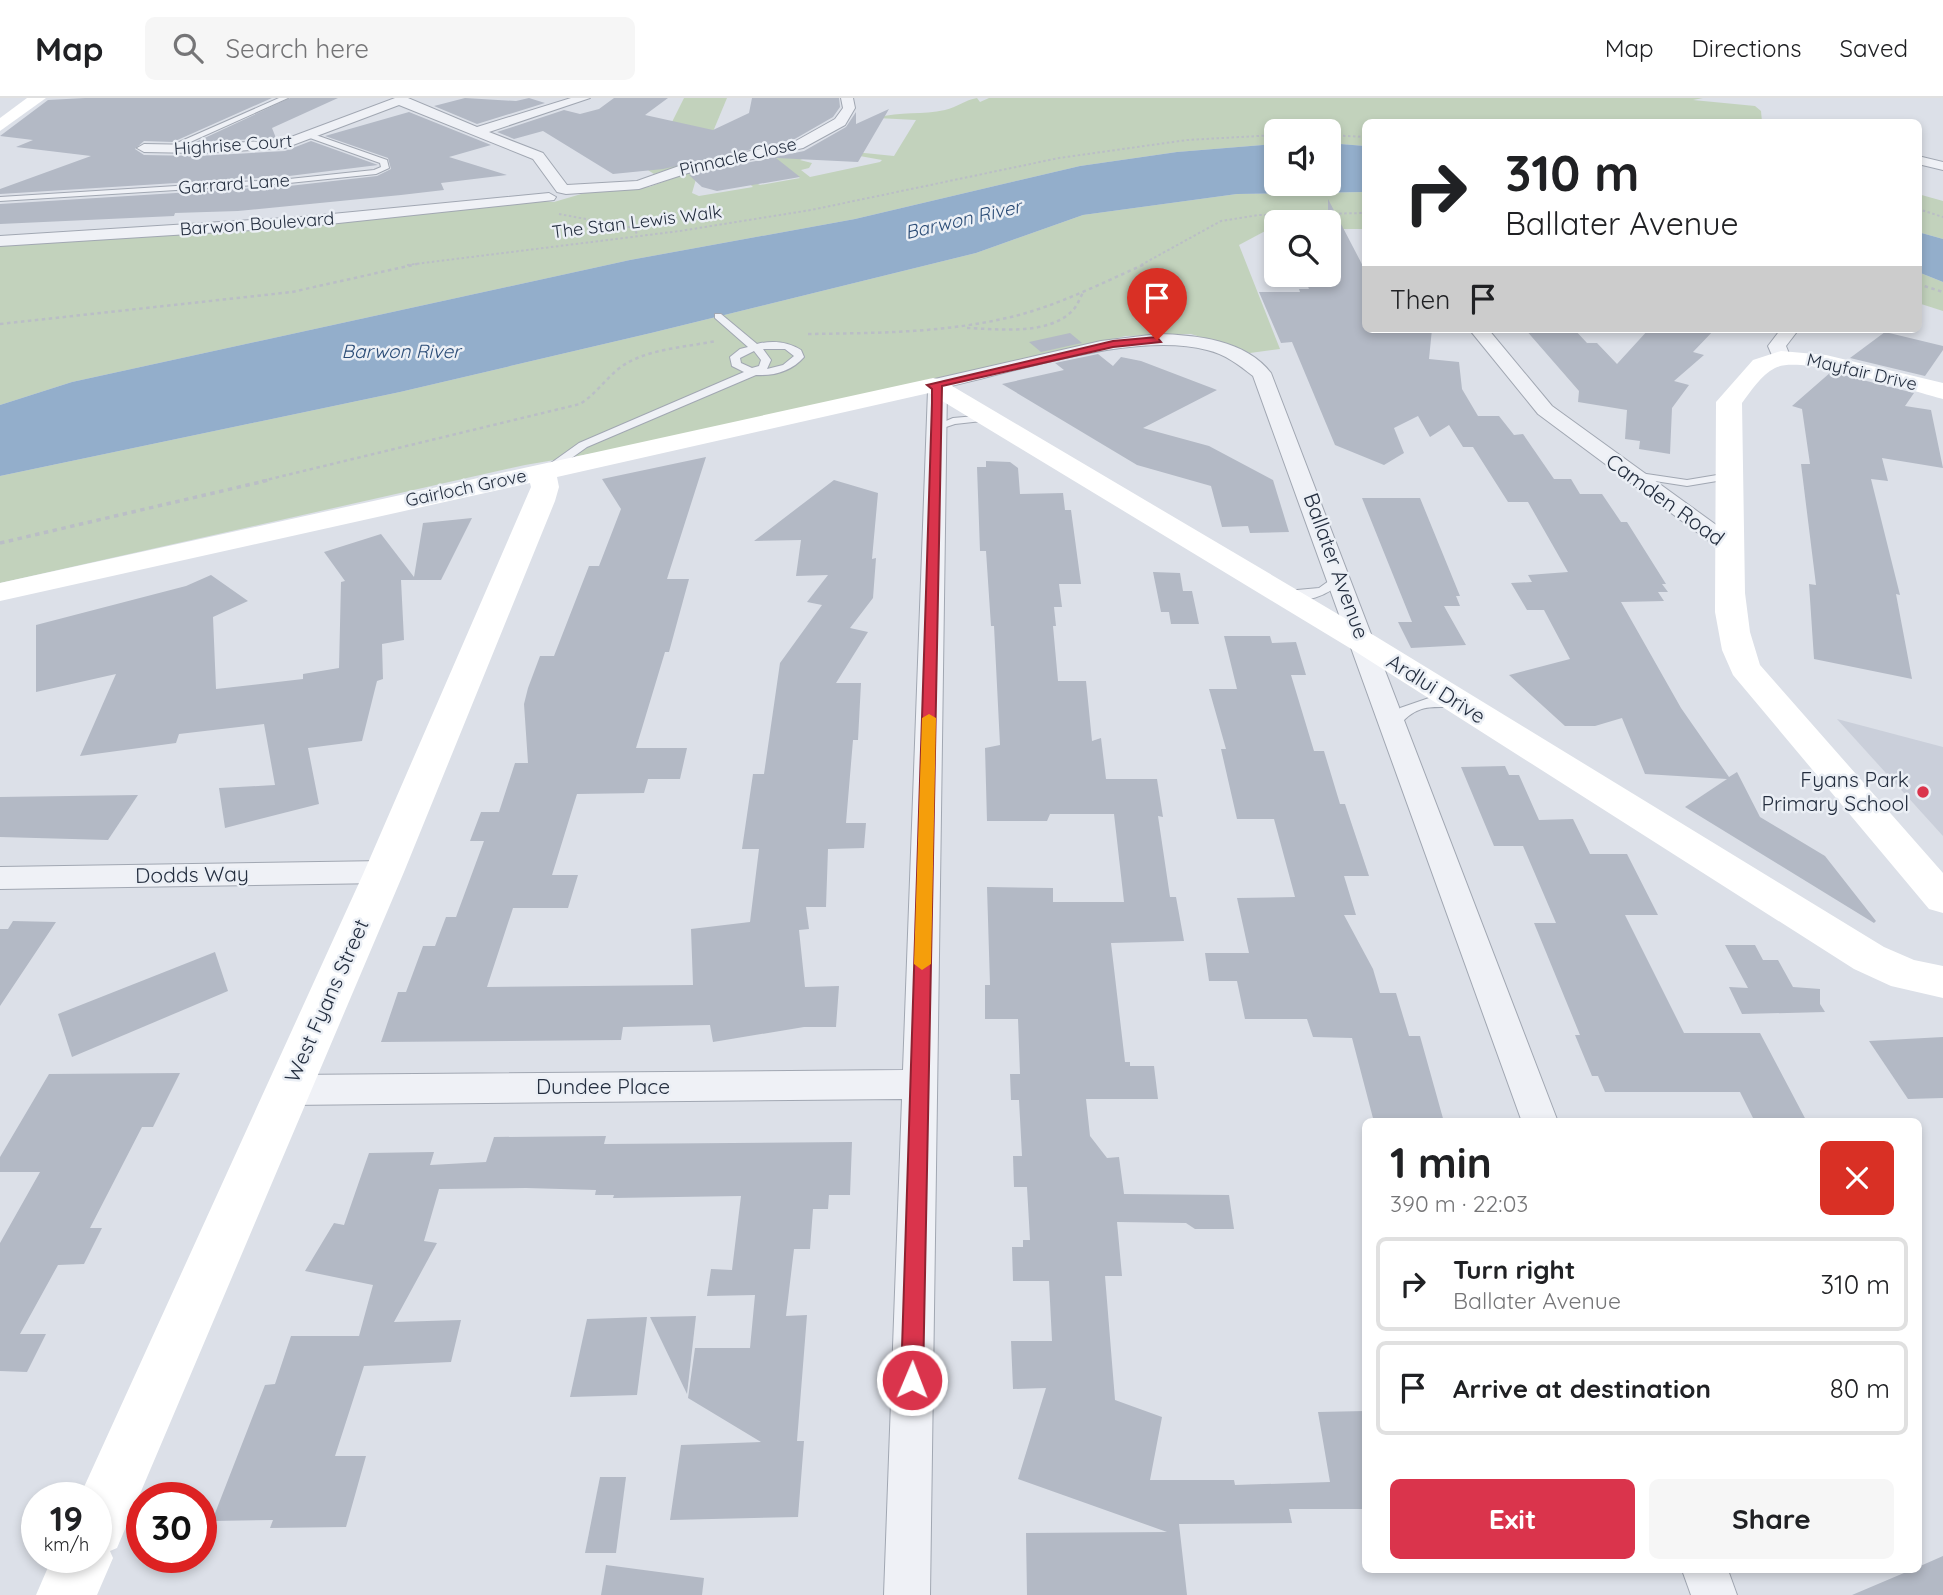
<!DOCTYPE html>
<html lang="en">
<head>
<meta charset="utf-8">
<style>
	:root { --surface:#fff; --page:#f6f6f6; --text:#202124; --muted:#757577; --line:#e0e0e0; --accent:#da344c }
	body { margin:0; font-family:Quicksand,sans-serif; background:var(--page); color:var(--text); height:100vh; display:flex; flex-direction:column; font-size:26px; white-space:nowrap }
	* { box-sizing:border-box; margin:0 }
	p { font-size:23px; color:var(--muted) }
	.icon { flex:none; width:38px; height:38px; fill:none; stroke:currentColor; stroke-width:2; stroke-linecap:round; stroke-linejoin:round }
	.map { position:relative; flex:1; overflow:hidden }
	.drawer { position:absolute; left:1362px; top:1020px; width:560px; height:455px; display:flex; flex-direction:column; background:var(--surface); border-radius:10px; box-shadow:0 4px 10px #0003 }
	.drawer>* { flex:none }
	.guide { position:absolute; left:1362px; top:21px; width:560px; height:214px; border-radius:10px; box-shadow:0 4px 10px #0003; background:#fff; color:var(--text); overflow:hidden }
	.controls { position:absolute; left:1264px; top:21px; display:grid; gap:14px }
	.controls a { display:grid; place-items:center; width:77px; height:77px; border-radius:10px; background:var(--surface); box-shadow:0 4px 10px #0003; font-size:35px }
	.speed { position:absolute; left:21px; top:1384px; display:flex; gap:14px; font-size:35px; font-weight:700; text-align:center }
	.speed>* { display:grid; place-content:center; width:91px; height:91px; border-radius:50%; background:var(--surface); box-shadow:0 4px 10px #0003; line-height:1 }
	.speed small { font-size:18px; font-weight:400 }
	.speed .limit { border:10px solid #d22; background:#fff; color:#111 }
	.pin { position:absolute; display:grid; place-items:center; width:60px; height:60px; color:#fff; margin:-72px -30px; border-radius:50% 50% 50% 0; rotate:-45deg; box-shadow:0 0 7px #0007 }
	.pin .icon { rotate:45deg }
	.me { position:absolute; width:77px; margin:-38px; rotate:1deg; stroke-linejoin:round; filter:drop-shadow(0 0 5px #0008) }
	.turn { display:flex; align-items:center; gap:24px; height:147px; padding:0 28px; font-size:32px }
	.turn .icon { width:91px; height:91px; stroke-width:2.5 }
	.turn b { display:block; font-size:49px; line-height:60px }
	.then { display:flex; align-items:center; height:66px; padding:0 28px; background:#0003; gap:14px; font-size:26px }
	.round { display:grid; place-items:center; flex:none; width:74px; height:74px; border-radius:10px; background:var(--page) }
	.summary { display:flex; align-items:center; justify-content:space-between; height:119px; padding:0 28px }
	h1 { font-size:42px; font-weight:800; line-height:52px }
	.action { display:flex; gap:14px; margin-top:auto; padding:14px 28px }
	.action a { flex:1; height:80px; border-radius:10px; background:var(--accent); color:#fff; font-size:28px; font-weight:800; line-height:80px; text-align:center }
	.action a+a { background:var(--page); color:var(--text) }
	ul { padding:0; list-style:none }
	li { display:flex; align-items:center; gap:21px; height:94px; margin:0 14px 10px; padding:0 14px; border:4px solid var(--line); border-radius:10px }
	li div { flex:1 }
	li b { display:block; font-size:26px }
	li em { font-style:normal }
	header { display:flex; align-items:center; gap:42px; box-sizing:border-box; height:98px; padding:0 35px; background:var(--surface); border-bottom:2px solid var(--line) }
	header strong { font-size:33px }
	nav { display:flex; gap:38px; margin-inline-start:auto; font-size:24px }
	.search { width:490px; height:63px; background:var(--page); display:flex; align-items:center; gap:18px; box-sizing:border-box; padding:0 24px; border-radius:10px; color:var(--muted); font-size:26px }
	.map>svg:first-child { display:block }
</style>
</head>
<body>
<header>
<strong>Map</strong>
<div class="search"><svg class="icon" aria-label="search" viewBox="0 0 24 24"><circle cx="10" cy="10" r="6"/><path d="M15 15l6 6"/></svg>Search here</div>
<nav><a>Map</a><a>Directions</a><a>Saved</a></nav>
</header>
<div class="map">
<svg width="1943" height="1497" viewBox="0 0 1943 1497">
	<rect width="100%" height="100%" fill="#dce0e8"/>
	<path fill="#cacfda" d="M1837 621 1943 649V738Z"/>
	<g fill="#c2d2bc">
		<path d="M684 0H727L702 60 654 76 648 72Z"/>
		<path d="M977 0 980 4 989 0H1703L1693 2 1755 8 1761 13 1762 24H1365V48L1328 45V33H1276V46L1177 54 1080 68 855 121 630 162 72 284 0 307V148L533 102 554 104 588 94 649 89 699 71 692 95 699 98 753 89 740 77 760 87 800 80 773 60 807 59 800 62 812 65 809 70 801 72 810 79 880 64 882 62 815 50 894 58 916 22 877 20C900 13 923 17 945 12 957 9 965 2 977 0Z"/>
		<path d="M1365 94V131H1328V124H1276V131H1269L1239 147 1280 251 1250 255 1191 236 1126 238 613 352 525 367 0 485V378L400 294 651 235 976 155 1083 117 1237 96Z"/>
		<path d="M1918 96 1943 103V141L1918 134Z"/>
		<path d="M1918 174 1943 184V213L1918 205Z"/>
	</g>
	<g fill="#93aecb">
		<path d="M1328 45 1365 48V94L1237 96 1083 117 976 155 651 235 400 294 0 378V307L72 284 630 162 855 121 1080 68 1177 54 1276 46V86H1328Z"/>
		<path d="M1918 134 1943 141V184L1918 174Z"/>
	</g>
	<g fill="#b3b9c5">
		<path d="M85 0H272L173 44 144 43 135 51 144 57 198 58 285 53 311 43 378 67 289 78 0 96V91L91 58 16 49 33 42 0 38 48 2Z"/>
		<path d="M290 0H338L272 30 276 40 196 44Z"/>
		<path d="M465 0 516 3 529 0 545 5 477 26 434 8Z"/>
		<path d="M614 0H668L645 17 713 32 749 15 752 0H839L840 9 833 19 793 42 663 71 613 76 543 33 514 41 497 34 564 12 580 16 599 11Z"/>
		<path d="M889 11 858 64 776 60 800 79 717 93 702 89 689 77 804 53 846 29 856 14V26Z"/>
		<path d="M409 14 491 47 449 59 507 77 441 85 444 92 401 97 238 113 175 115 174 118 0 126V106L289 88 377 78 391 71 388 60 325 38Z"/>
		<path d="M1328 101 1365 172V231H1432L1429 261 1459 264 1462 291 1478 318H1499L1514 337 1523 336 1554 381H1571L1580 396H1602L1621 424H1627L1666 486H1662L1668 494H1658L1664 503 1621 504 1681 610 1729 679 1737 674 1760 719 1825 758 1876 823 1874 825 1685 709 1727 681 1645 676 1622 620 1595 628H1565L1509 577 1570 561 1544 512H1527L1511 485 1532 484 1528 477 1568 474 1528 404H1508L1473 349H1463L1449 327 1430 339 1418 318 1394 330 1404 355 1384 367 1335 347 1292 244 1281 245 1259 194H1300L1299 191H1309L1303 177H1328Z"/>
		<path d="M1525 231H1574L1587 245H1597L1617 266 1649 231H1715L1693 254 1704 257 1674 283 1689 287 1672 310 1670 356 1639 351 1640 343 1625 341 1627 312 1578 304 1579 293Z"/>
		<path d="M1885 234 1943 248V252L1925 278 1850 260Z"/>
		<path d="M1070 235 1082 245 1041 254 1029 244Z"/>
		<path d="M1098 256 1113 268 1121 259 1141 263 1217 292 1143 330 1209 348 1273 382 1289 434 1250 435 1248 428 1222 429 1211 388 1137 367 1002 286 1064 272 1055 265Z"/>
		<path d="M1831 274 1914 295 1905 308 1931 312 1943 370 1882 360 1888 383 1871 381 1900 497 1896 496 1912 581 1814 561 1809 486 1816 487 1801 366H1810L1802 311 1792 308Z"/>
		<path d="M706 359 667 481H689L669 554H665L636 650H687L680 681H648L644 695 577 696 552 777H578L568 810H513L487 889 693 887 691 831 750 824 759 751H742L753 676H764L780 565 822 507 807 504 828 477 796 478 801 442 754 443 834 382 878 395 872 461 876 460 873 500 850 530 868 534 836 585H861L858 642H853L846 725H866L864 750 828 751 826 809H806L809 831 799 832 805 889 839 888 836 929H804L713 944 710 927 623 929 621 942 381 944 398 894H406L423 848H435L446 819H456L484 743H470L481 714H499L515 665H528L524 606 528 590 540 558H554L589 468H599L621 411 602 381Z"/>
		<path d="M986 363 1010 364 1018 370 1020 396 1063 395 1065 412H1071L1081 486H1059L1062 509H1054L1056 528H1053L1058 583H1086L1092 643 1101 640 1106 681H1157L1163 719 1158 718 1170 799H1176L1184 843 1111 845 1125 964H1130V968H1154L1158 1001H1086L1090 1038 1107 1060 1119 1059 1124 1096 1229 1097 1234 1131H1195L1186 1125 1117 1124 1122 1178H1105L1115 1302 1162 1319 1150 1382H1234L1235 1387 1330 1384 1318 1314 1365 1313V1411H1289L1292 1425 1179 1426 1187 1497H1027L1026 1435 1167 1434 1018 1381 1046 1290 1013 1291 1011 1243H1052L1049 1183H1013L1012 1149H1023V1142H1030L1027 1089H1014L1013 1058H1022L1019 1002H1011L1010 976H1020L1018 921H985V887H990L987 789 1053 790V804H1124L1114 716H1050L1047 723H987L985 650 1000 647 994 528H991L986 453H980L977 369H986Z"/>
		<path d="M1362 400H1420L1460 498H1456L1460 508H1444L1466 547 1411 550 1398 524H1412Z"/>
		<path d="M472 420 441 482H401L404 542 382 546 383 581 377 583 362 643 308 650 319 706 225 730 219 690 275 687 264 626 179 636 176 645 80 658 116 576 36 594V527L186 488 211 477 248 503 213 519 216 591 303 581V576L339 570 341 484 345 483 324 454 381 436 414 479 423 425Z"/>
		<path d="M1153 474 1180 475 1183 493H1192L1199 526H1171L1169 514H1161Z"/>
		<path d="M1224 538H1270L1272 545 1296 544 1306 577H1291L1314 653H1324L1340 706H1345L1369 778H1344L1356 817H1344L1373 871 1380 895H1396L1409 938H1420L1444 1024H1374L1352 940 1313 939 1307 921H1245L1237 883H1209L1205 855H1249L1237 800 1295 799 1274 721H1237L1221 651H1226L1209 591H1237Z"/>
		<path d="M1505 668 1509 677H1519L1539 722 1573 721 1590 756H1627L1658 817H1625L1684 935H1760L1807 1024H1755L1740 994H1605L1598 978H1592L1575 937H1580L1534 825H1556L1523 748H1494L1461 669Z"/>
		<path d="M138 697 108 742 0 739V699Z"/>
		<path d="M13 823 56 824 0 908V831H8Z"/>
		<path d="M1725 847H1755L1763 862H1778L1793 889 1820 891V906L1825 914 1742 916 1729 889 1748 890Z"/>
		<path d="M215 854 228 893 72 959 58 916Z"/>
		<path d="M1943 939V1000L1908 1001 1869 943Z"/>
		<path d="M180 975 153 1029H142L90 1130H102L84 1166 58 1167 20 1236H46L27 1274 0 1273V1145L40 1074H0V1059L49 976Z"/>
		<path d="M606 1038 604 1046 852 1044 850 1097H829L828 1111H813L810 1151H794L786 1218 807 1217 797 1343H804L798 1419 670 1422 681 1347 761 1344 688 1300 695 1250H750L755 1197 707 1198 711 1171 732 1172 741 1098 613 1100 614 1097H595L596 1092 526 1090 439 1091 424 1143 437 1145 394 1224 461 1222 451 1264 364 1268 335 1358H366L346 1429 270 1430 273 1422 212 1423 265 1287 275 1286 291 1238H359L373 1187 305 1173 334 1125 344 1127 369 1055 434 1054 430 1067 486 1064 494 1039Z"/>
		<path d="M696 1218 687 1296 650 1219Z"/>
		<path d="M647 1219 637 1297 570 1299 587 1221Z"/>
		<path d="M600 1379H626L616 1455H585Z"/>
		<path d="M1943 1458V1497H1852L1911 1472H1918V1469Z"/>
		<path d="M606 1467 704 1480 702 1497H601Z"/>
	</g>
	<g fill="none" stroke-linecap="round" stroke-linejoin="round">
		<defs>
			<g id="lane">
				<path d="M279 0H288L168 54 161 52Z"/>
				<path d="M313 36 387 62 389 70 376 76 289 85 0 103V99L289 81 374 72 381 69 380 65 310 40Z"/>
				<path d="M715 216H721L757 246C773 242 788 244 801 252L804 259C792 273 774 278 756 277L587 349 552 374H544V370L579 345 744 274 732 268 730 259 740 251 748 249 715 220ZM763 251H785L794 258 783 267 767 271 771 262ZM754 253 761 262 759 268 752 270 741 265 740 260Z"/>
				<path d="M987 317 991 318V322L955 326 937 332 932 329 953 320Z"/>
				<path d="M1633 374 1687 382 1729 375 1735 378 1729 381 1687 388 1629 379V375Z"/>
				<path d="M1340 475 1346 479C1334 496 1298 511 1280 497L1286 493 1319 490Z"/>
				<path d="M1429 600H1456L1463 604C1448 617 1423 596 1398 629H1388L1386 626 1400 610Z"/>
			</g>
			<g id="street">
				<path d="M395 0H408L477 29 571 0H590L489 34 543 55 567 87 637 83 679 68 794 44 835 21 843 10 841 0H853L855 10 845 27 803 50 688 75 639 91 566 96 557 94 533 61 399 7 285 50 198 55 144 54 137 50 144 46 198 47 283 42Z"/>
				<path d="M1918 58 1943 64V72L1918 66Z"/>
				<path d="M549 95 556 99 554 102 301 129 0 148V138L301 119Z"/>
				<path d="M1469 231H1488L1552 308 1737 442 1740 447 1737 452H1721L1538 316Z"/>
				<path d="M1781 231H1799L1786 248 1790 258 1781 264 1774 262 1768 248Z"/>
				<path d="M1158 236C1196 237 1246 242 1271 275L1558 1024H1522L1253 278C1239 267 1225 256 1207 252 1136 233 1019 273 947 289L930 1497H884L902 1001 288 1007 276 1002 270 992 276 982 288 977 903 972 928 292 923 287 926 283 1101 243Z"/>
				<path d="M384 763 395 766 399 774 395 782 384 785 0 791V769Z"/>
				<path d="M1682 1472H1728L1737 1497H1691Z"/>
			</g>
		</defs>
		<use href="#lane" stroke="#a1a7b2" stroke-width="2"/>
		<use href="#street" stroke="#a1a7b2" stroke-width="2"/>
		<g stroke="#babec6" stroke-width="2" stroke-dasharray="2.5 2.5" stroke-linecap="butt">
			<path d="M1328 37 1365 39"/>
			<path d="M1918 111 1943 119"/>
			<path d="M559 116 634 130 637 136"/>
			<path d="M407 167 680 133 811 112 1059 60 1187 42 1276 37"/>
			<path d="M1141 167 1221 123 1259 117 1365 115"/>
		</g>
		<g stroke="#babec6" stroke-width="2.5" stroke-dasharray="3.5 3.5" stroke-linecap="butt">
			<path d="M1918 186 1943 194"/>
			<path d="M0 226 292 194 417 166"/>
			<path d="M967 230C998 231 1049 238 1073 212 1078 207 1080 199 1084 193"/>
			<path d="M808 236C876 235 944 235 1011 219 1057 208 1102 185 1145 166"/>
			<path d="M262 383 580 306C596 296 606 280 621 269 645 251 687 249 716 243"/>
		</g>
		<path stroke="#babec6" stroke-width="3.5" stroke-dasharray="4.5 4.5" stroke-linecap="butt" d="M0 445 269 382"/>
		<use href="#lane" fill="#eff1f6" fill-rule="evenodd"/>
		<use href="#street" fill="#eff1f6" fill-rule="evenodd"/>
		<g fill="#fff" fill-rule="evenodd">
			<path d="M27 0H46L0 33V20Z"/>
			<path d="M1781 253 1826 257 1943 285V301C1911 293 1801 256 1775 270 1761 277 1751 293 1742 305L1745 495 1750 534 1760 567 1943 775V815L1929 811 1733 577 1722 552 1715 514 1716 304 1753 262Z"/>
			<path d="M933 280 942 282 1375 538 1884 849 1914 862 1943 868V900L1891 888 1854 871 1353 552 929 295 557 379 559 389 555 403 404 774 117 1450 110 1453 113 1460 97 1497H36L52 1460H96V1400H79L364 774 531 389 530 385 0 503V485Z"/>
		</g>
	</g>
	<path fill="#da344c" stroke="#8e2231" stroke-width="2" d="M1157 239 1161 244 1113 249 942 288 923 1282 920 1290 912 1293 904 1290 901 1282 932 305V291L927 287 1113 243Z"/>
	<path fill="#f59e0b" d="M929 616 936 620 931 866 922 872 914 866 922 620Z"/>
	<circle fill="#da344c" stroke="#ebeff5" stroke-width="2.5" cx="1923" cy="694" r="7"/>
	<g text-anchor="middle" stroke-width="5" stroke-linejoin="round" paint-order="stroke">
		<g font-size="18" fill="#242e3f" stroke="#ebeff5">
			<text transform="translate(233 47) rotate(-4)" y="6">Highrise Court</text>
			<text transform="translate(738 59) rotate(-13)" y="6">Pinnacle Close</text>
			<text transform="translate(234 86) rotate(-4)" y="6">Garrard Lane</text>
			<text transform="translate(637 124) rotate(-7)" y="6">The Stan Lewis Walk</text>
			<text transform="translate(257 126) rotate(-4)" y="6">Barwon Boulevard</text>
			<text transform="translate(1862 274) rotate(13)" y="6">Mayfair Drive</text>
			<text transform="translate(466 390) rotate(-12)" y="6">Gairloch Grove</text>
		</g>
		<g font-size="19" font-style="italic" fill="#2b4c76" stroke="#ebeff5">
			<text transform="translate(963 121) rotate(-13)" y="7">Barwon River</text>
			<text x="401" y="260">Barwon River</text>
		</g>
		<g font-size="21" fill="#242e3f" stroke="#ebeff5">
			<text transform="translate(1665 402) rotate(36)" y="7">Camden Road</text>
			<text transform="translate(1336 468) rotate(70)" y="7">Ballater Avenue</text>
			<text transform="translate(1436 591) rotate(32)" y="7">Ardlui Drive</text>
			<text transform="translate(192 777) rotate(-1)" y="7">Dodds Way</text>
			<text transform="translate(327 903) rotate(-66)" y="7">West Fyans Street</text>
			<text x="603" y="996">Dundee Place</text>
		</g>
		<g font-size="21" fill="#242e3f" stroke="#ebeff5" text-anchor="end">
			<text x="1909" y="689">Fyans Park<tspan x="1909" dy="24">Primary School</tspan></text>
		</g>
	</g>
</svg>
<div class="controls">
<a><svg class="icon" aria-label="sound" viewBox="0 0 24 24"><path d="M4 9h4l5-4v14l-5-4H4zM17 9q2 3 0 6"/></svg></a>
<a><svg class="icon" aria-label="search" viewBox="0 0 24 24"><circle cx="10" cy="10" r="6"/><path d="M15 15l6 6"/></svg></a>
</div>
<div class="speed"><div>19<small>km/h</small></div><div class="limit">30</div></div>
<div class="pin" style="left:1157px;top:242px;background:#d93025"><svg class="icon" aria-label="arrive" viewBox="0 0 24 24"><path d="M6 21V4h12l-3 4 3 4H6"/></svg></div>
<svg class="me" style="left:912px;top:1282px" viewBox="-20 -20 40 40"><circle r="17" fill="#da344c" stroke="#fff" stroke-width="3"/><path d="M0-11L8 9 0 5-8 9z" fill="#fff"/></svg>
<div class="guide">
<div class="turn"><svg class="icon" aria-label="right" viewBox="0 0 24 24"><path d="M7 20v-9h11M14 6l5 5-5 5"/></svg><div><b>310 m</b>Ballater Avenue</div></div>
<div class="then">Then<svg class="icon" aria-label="arrive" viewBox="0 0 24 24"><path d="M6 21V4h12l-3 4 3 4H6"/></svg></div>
</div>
<section class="drawer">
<div class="summary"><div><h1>1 min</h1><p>390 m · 22:03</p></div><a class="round" style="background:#d93025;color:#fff"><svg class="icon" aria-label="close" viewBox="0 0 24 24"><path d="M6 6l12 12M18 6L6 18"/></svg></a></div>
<ul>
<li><svg class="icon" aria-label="right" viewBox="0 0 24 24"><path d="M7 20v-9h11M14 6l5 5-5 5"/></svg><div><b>Turn right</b><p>Ballater Avenue</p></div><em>310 m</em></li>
<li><svg class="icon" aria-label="arrive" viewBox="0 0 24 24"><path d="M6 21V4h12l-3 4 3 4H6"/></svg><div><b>Arrive at destination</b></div><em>80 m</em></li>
</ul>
<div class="action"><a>Exit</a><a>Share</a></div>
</section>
</div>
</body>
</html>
